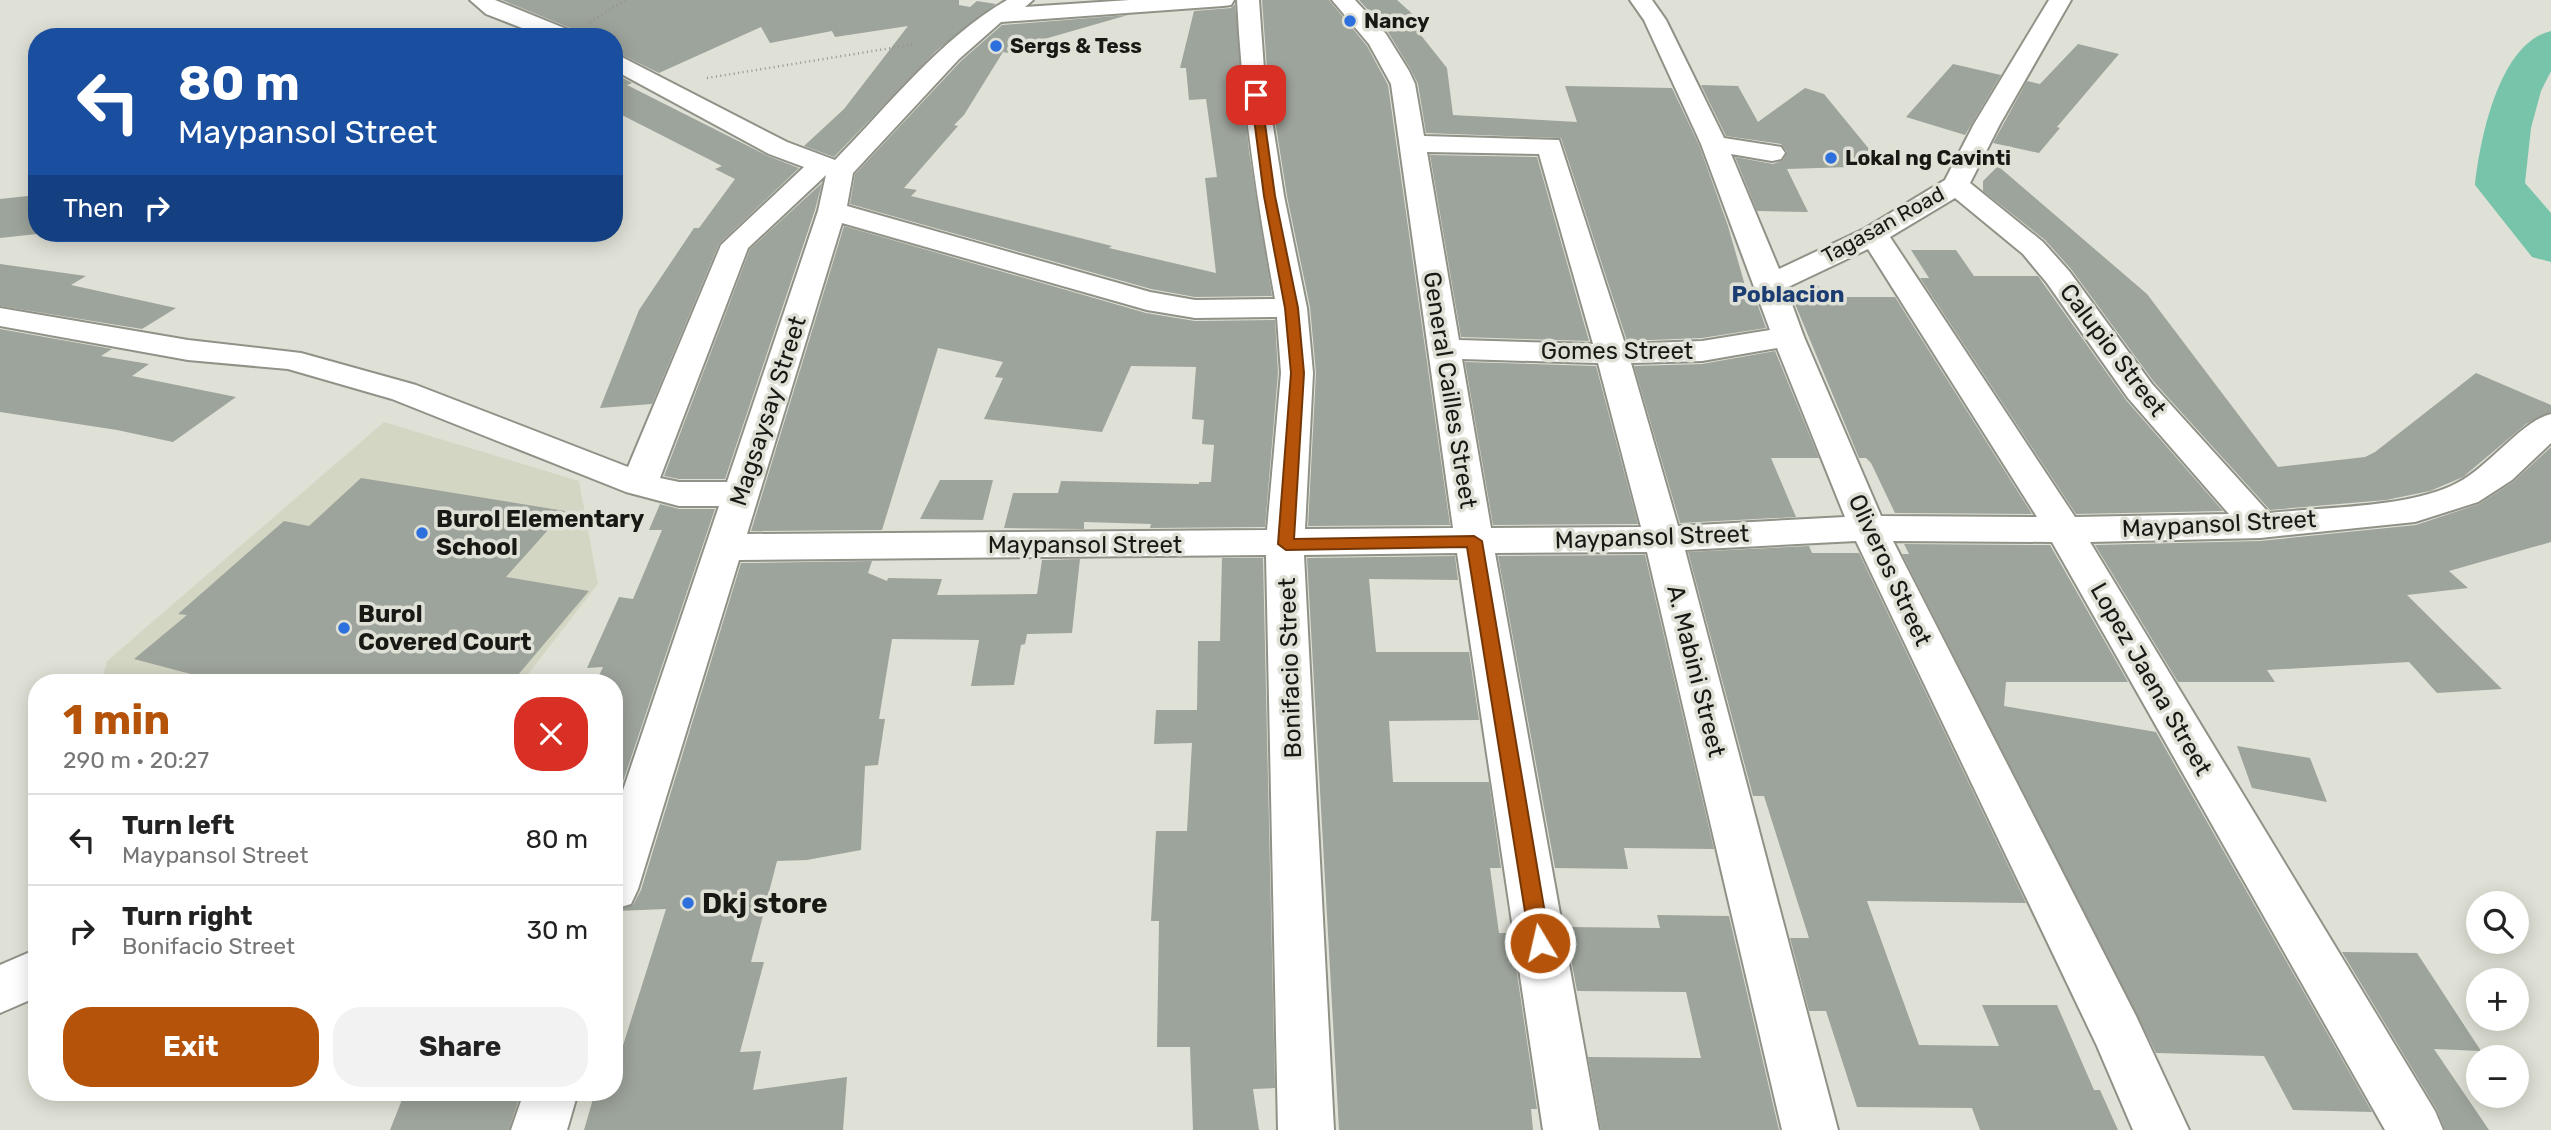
<!DOCTYPE html>
<html lang="en">
<head>
<meta charset="utf-8">
<style>
	:root { --surface:#fff; --page:#f2f2f2; --text:#222; --muted:#767676; --line:#e0e0e0; --accent:#b45309 }
	body { margin:0; font-family:Rubik,sans-serif; background:var(--page); color:var(--text); height:100vh; display:flex; flex-direction:column; font-size:26px; white-space:nowrap }
	* { box-sizing:border-box; margin:0 }
	p { font-size:23px; color:var(--muted) }
	.icon { flex:none; width:38px; height:38px; fill:none; stroke:currentColor; stroke-width:2; stroke-linecap:round; stroke-linejoin:round }
	.map { position:relative; flex:1; overflow:hidden }
	.panel { position:absolute; left:28px; top:674px; width:595px; height:427px; display:flex; flex-direction:column; background:var(--surface); border-radius:28px; box-shadow:0 4px 18px #0003 }
	.panel>* { flex:none }
	.guide { position:absolute; left:28px; top:28px; width:595px; height:214px; border-radius:28px; box-shadow:0 4px 18px #0003; background:#1a4fa0; color:#fff; overflow:hidden }
	.tools { position:absolute; left:2466px; top:891px; display:grid; gap:14px }
	.tools a { display:grid; place-items:center; width:63px; height:63px; border-radius:50%; background:var(--surface); box-shadow:0 4px 18px #0003; font-size:35px }
	.pin { position:absolute; display:grid; place-items:center; width:60px; height:60px; color:#fff; margin:-30px; border-radius:14px; box-shadow:0 4px 10px #0006 }
	.me { position:absolute; width:77px; margin:-38px; rotate:351deg; stroke-linejoin:round; filter:drop-shadow(0 0 5px #0008) }
	.turn { display:flex; align-items:center; gap:24px; height:147px; padding:0 35px; font-size:32px }
	.turn .icon { width:91px; height:91px; stroke-width:2.5 }
	.turn b { display:block; font-size:49px; line-height:60px }
	.then { display:flex; align-items:center; height:66px; padding:0 35px; background:#0003; gap:14px; font-size:26px }
	.round { display:grid; place-items:center; flex:none; width:74px; height:74px; border-radius:28px; background:var(--page) }
	.overview { display:flex; align-items:center; justify-content:space-between; height:119px; padding:0 35px }
	h1 { font-size:42px; font-weight:700; line-height:52px; color:var(--accent) }
	.cta { display:flex; gap:14px; margin-top:auto; padding:14px 35px }
	.cta a { flex:1; height:80px; border-radius:28px; background:var(--accent); color:#fff; font-size:28px; font-weight:700; line-height:80px; text-align:center }
	.cta a+a { background:var(--page); color:var(--text) }
	ul { padding:0; list-style:none }
	li { display:flex; align-items:center; gap:21px; height:91px; padding:0 35px; border-top:2px solid var(--line) }
	li div { flex:1 }
	li b { display:block; font-size:26px }
	li em { font-style:normal }
	.map>svg:first-child { display:block }
</style>
</head>
<body>
<div class="map">
<svg width="2551" height="1130" viewBox="0 0 2551 1130">
	<rect width="100%" height="100%" fill="#e0e1d6"/>
	<path fill="#d4d6c4" d="M384 422 579 481 598 584 522 682H101L107 661Z"/>
	<g fill="none" stroke-linecap="round" stroke-linejoin="round">
		<path fill="#77c4ab" fill-rule="evenodd" d="M2551 31V71L2541 91 2531 128 2525 183 2551 213V262L2532 257 2475 185C2480 139 2499 43 2551 31Z"/>
	</g>
	<g fill="#9da49b">
		<path d="M502 0H959V5L970 7 977 1 996 4 936 51 834 157 804 146 844 109 908 26 835 37 832 31 770 43 761 27 659 73 614 51V37H579L575 30Z"/>
		<path d="M1262 0H1329L1367 46 1388 85 1450 525 1308 526 1316 373 1310 307 1287 196 1267 69Z"/>
		<path d="M1359 0H1397L1427 27 1416 29 1447 68 1453 115 1577 122 1565 86 1672 88 1699 145 1728 226 1746 289H1752L1766 328 1702 338 1627 341 1561 138 1426 133 1418 84 1411 70 1388 32Z"/>
		<path d="M1235 4 1249 151 1272 296 1195 297 1151 289 850 204 855 174 961 61 1002 25 1128 15 1041 40 1020 55 1003 52 964 115 954 125 958 126 904 188 917 190 911 196 1112 246 1109 248 1216 273 1205 178 1217 177 1206 99 1189 100 1186 68H1180L1194 11 1231 8Z"/>
		<path d="M2078 44 2119 54 2057 127 2060 128 2039 153 1993 143 2027 81 2040 84Z"/>
		<path d="M1953 64 2001 75 1965 135 1906 117Z"/>
		<path d="M614 73 632 83 627 85 768 156 799 168 719 244 652 404 600 408 639 310 694 228H699L735 179 715 169 722 166 614 111Z"/>
		<path d="M1701 85 1738 86 1758 122 1805 88 1824 94 1883 166 1787 169 1808 212 1757 211 1735 157 1773 164 1783 160 1787 152 1781 144 1726 136Z"/>
		<path d="M1430 155 1537 157 1589 341 1461 337Z"/>
		<path d="M1998 166 2147 294 2278 467 2365 457 2375 452 2476 373 2551 405V412L2526 424 2463 477 2430 491 2386 500 2270 510 2154 382 2071 269 2045 240 1983 191V181Z"/>
		<path d="M822 183 815 210 725 479H679L664 476 750 249Z"/>
		<path d="M37 195V234L0 238V199Z"/>
		<path d="M844 226 1146 313 1195 321 1275 320 1278 373 1265 527 1150 528 1151 524 1084 522V529L1004 528 1013 493H1058L1061 481 1199 484V482H1211L1214 445 1202 444 1204 420 1192 419 1196 367 1131 366 1102 432 984 419 1003 378 995 377 1003 362 938 348 882 530 751 531Z"/>
		<path d="M1911 250H1956L1974 276H2038L2126 400 2223 511 2076 514 1920 278H1929Z"/>
		<path d="M0 264 86 276 71 285 176 308 142 329 0 306Z"/>
		<path d="M1816 285 1841 297H1895L2032 514 1895 513 1871 463 1866 458H1859L1793 299Z"/>
		<path d="M0 329 112 349 101 356 149 364 132 376 236 397 173 442 117 430 0 412Z"/>
		<path d="M1775 351 1819 458H1771L1796 517 1680 523 1634 366 1702 364Z"/>
		<path d="M1465 362 1596 366 1638 524 1493 525Z"/>
		<path d="M2551 447V542L2449 571 2468 588 2407 595 2502 689 2437 693 2409 662 2267 670 2275 682H2178L2095 545 2260 541 2416 525 2479 504 2513 482Z"/>
		<path d="M361 478 565 511 506 577 589 591 512 682H221L134 659 187 615 178 614 284 521 309 526Z"/>
		<path d="M940 480H993L983 520 920 519Z"/>
		<path d="M660 504 679 509H715L614 808V682H596L603 667 587 668 619 597 633 599 662 530H649Z"/>
		<path d="M1904 544 2050 545 2128 682H2006L2004 706 2156 732 2372 1112 2293 1110 2264 1056 2156 1053 1902 554H1909Z"/>
		<path d="M1809 546 1812 553H1859L2026 903 1867 901 1919 1045 1999 1046 1982 1005H2057L2094 1090H2100L2118 1130H1980L1972 1108 1857 1107 1826 1011H1809L1790 938H1809L1764 796H1753L1688 552Z"/>
		<path d="M1645 555 1714 849 1624 848 1628 869 1555 868 1498 556Z"/>
		<path d="M1455 556 1458 580 1369 579 1376 652H1469L1479 720 1389 721 1393 782H1489L1501 868H1490L1499 933H1511L1537 1109H1531L1533 1130H1339L1307 558Z"/>
		<path d="M1222 558H1263L1275 1088 1253 1089 1259 1130H1193L1190 1047H1157L1159 921H1151L1156 831H1187L1192 743 1154 744 1156 710H1197L1198 641H1220Z"/>
		<path d="M1080 559 1072 633 1027 634 1025 644 1021 645 1014 685 971 686 979 640 892 639 879 719H885L878 765 865 766 861 850 807 860 777 861 751 962H764L740 1052 761 1051 753 1090 847 1077 843 1130H584L593 1099 606 1098 608 1092H614V1074L666 909 616 911 633 905 641 890 741 563 872 561 868 573 887 581 888 578 942 579 937 595 1037 594 1042 560Z"/>
		<path d="M2237 746 2310 758 2327 802 2252 788Z"/>
		<path d="M1657 915 1729 916 1779 1130H1601L1588 1057 1701 1058 1686 992 1577 991 1565 927 1660 928Z"/>
		<path d="M2342 952 2417 953 2481 1051 2434 1049 2489 1130H2445L2437 1110Z"/>
		<path d="M405 1092H521L509 1130H390Z"/>
	</g>
	<g fill="none" stroke-linecap="round" stroke-linejoin="round">
		<defs>
			<g id="minor">
				<path d="M470 0H495L574 32 577 37H545L486 14Z"/>
				<path d="M1007 0H1033L1025 7 1130 0H1234L1231 5 1223 6 1001 22 959 59 853 173 847 206 1150 292 1195 300 1275 299C1257 200 1242 101 1237 0H1259L1264 69 1284 196 1307 308 1313 373 1305 529 1453 528 1391 84 1369 44 1332 0H1355L1386 34 1409 71 1415 84 1424 136 1559 140 1625 344 1702 341 1770 330 1701 144 1644 20 1630 0H1652L1666 20 1724 138 1781 147 1785 153 1781 159 1772 161 1731 154 1779 269 1864 229 1945 180 1974 124 2049 0H2071L2000 124 1970 183 2043 242 2069 271 2152 384 2269 513C2324 507 2401 508 2451 486 2487 471 2519 422 2551 414V443L2512 480 2478 502 2415 522 2260 538 2090 542 2435 1111 2443 1130H2385L2052 542 1893 541 2136 1016 2189 1130H2133L2097 1046 1856 541 1685 550 1838 1130H1782L1647 552 1495 553 1599 1130H1543L1457 553 1304 555 1334 1130H1278L1266 555 739 560 638 889 631 904 614 909V817L719 506H679L626 492 392 399 288 369 188 360 0 326V308L188 340 301 353 416 385 628 467 721 245 804 167 769 154 614 70V53L787 142 835 160C889 105 940 39 1007 0ZM1427 152 1539 154 1593 344 1459 340ZM826 175 818 211 727 482H679L660 478 748 248ZM1955 198 2023 254 2047 283 2128 398 2229 514 2075 517 1890 237ZM842 223 1147 310 1195 318 1277 317 1281 373 1267 530 747 534ZM1868 249 2037 517 1881 516 1804 337 1786 288ZM1777 348 1845 517 1678 526 1631 363 1702 361ZM1462 359 1598 363 1641 527 1491 528Z"/>
				<path d="M37 949V997L0 1013V965Z"/>
				<path d="M524 1092H578L567 1130H511Z"/>
			</g>
		</defs>
		<use href="#minor" stroke="#909187" stroke-width="4"/>
		<g stroke="#93948c" stroke-width="2.5" stroke-dasharray="1 3.5" stroke-linecap="butt">
			<path d="M590 22 625 0"/>
			<path d="M707 78 916 44"/>
		</g>
		<use href="#minor" fill="#fff" fill-rule="evenodd"/>
	</g>
	<path fill="#b45309" stroke="#753606" stroke-width="2" d="M1256 92 1261 95 1275 196 1298 308 1304 373 1294 539 1474 536 1482 541 1550 943 1547 949 1540 952 1533 949 1530 943 1467 547 1286 550 1278 544 1291 373 1285 308 1264 196 1251 95Z"/>
	<g fill="#2d70dd" stroke="#e0e1d6" stroke-width="2.5">
		<circle cx="1350" cy="21" r="7"/>
		<circle cx="996" cy="46" r="7"/>
		<circle cx="1831" cy="158" r="7"/>
		<circle cx="422" cy="533" r="7"/>
		<circle cx="344" cy="628" r="7"/>
		<circle cx="688" cy="903" r="7"/>
	</g>
	<g text-anchor="middle" stroke-width="7" stroke-linejoin="round" paint-order="stroke">
		<g font-size="21" font-weight="bold" fill="#181814" stroke="#e0e1d6" text-anchor="start">
			<text x="1364" y="28">Nancy</text>
			<text x="1010" y="53">Sergs &amp; Tess</text>
			<text x="1845" y="165">Lokal ng Cavinti</text>
		</g>
		<g font-size="21" fill="#181814" stroke="#e0e1d6">
			<text transform="translate(1883 225) rotate(-29)" y="7">Tagasan Road</text>
		</g>
		<g font-size="23" font-weight="bold" fill="#1c3d72" stroke="#e0e1d6">
			<text x="1788" y="302">Poblacion</text>
		</g>
		<g font-size="24" fill="#181814" stroke="#e0e1d6">
			<text transform="translate(2113 350) rotate(53)" y="8">Calupio Street</text>
			<text x="1617" y="359">Gomes Street</text>
			<text transform="translate(1450 390) rotate(81)" y="8">General Cailles Street</text>
			<text transform="translate(768 411) rotate(-72)" y="8">Magsaysay Street</text>
			<text transform="translate(2219 524) rotate(-3)" y="8">Maypansol Street</text>
			<text transform="translate(1652 537) rotate(-2)" y="8">Maypansol Street</text>
			<text x="1085" y="553">Maypansol Street</text>
			<text transform="translate(1890 570) rotate(65)" y="8">Oliveros Street</text>
			<text transform="translate(1290 668) rotate(-92)" y="8">Bonifacio Street</text>
			<text transform="translate(1696 671) rotate(76)" y="8">A. Mabini Street</text>
			<text transform="translate(2151 679) rotate(60)" y="8">Lopez Jaena Street</text>
		</g>
		<g font-size="24" font-weight="bold" fill="#181814" stroke="#e0e1d6" text-anchor="start">
			<text x="436" y="527">Burol Elementary<tspan x="436" dy="28">School</tspan></text>
			<text x="358" y="622">Burol<tspan x="358" dy="28">Covered Court</tspan></text>
		</g>
		<g font-size="28" font-weight="bold" fill="#181814" stroke="#e0e1d6" text-anchor="start">
			<text x="702" y="913">Dkj store</text>
		</g>
	</g>
</svg>
<div class="tools">
<a><svg class="icon" aria-label="search" viewBox="0 0 24 24"><circle cx="10" cy="10" r="6"/><path d="M15 15l6 6"/></svg></a>
<a>+</a>
<a>−</a>
</div>
<div class="pin" style="left:1256px;top:95px;background:#d93025"><svg class="icon" aria-label="arrive" viewBox="0 0 24 24"><path d="M6 21V4h12l-3 4 3 4H6"/></svg></div>
<svg class="me" style="left:1540px;top:943px" viewBox="-20 -20 40 40"><circle r="17" fill="#b45309" stroke="#fff" stroke-width="3"/><path d="M0-11L8 9 0 5-8 9z" fill="#fff"/></svg>
<div class="guide">
<div class="turn"><svg class="icon" aria-label="left" viewBox="0 0 24 24"><path d="M17 20v-9H6M10 6l-5 5 5 5"/></svg><div><b>80 m</b>Maypansol Street</div></div>
<div class="then">Then<svg class="icon" aria-label="right" viewBox="0 0 24 24"><path d="M7 20v-9h11M14 6l5 5-5 5"/></svg></div>
</div>
<section class="panel">
<div class="overview"><div><h1>1 min</h1><p>290 m · 20:27</p></div><a class="round" style="background:#d93025;color:#fff"><svg class="icon" aria-label="close" viewBox="0 0 24 24"><path d="M6 6l12 12M18 6L6 18"/></svg></a></div>
<ul>
<li><svg class="icon" aria-label="left" viewBox="0 0 24 24"><path d="M17 20v-9H6M10 6l-5 5 5 5"/></svg><div><b>Turn left</b><p>Maypansol Street</p></div><em>80 m</em></li>
<li><svg class="icon" aria-label="right" viewBox="0 0 24 24"><path d="M7 20v-9h11M14 6l5 5-5 5"/></svg><div><b>Turn right</b><p>Bonifacio Street</p></div><em>30 m</em></li>
</ul>
<div class="cta"><a>Exit</a><a>Share</a></div>
</section>
</div>
</body>
</html>
